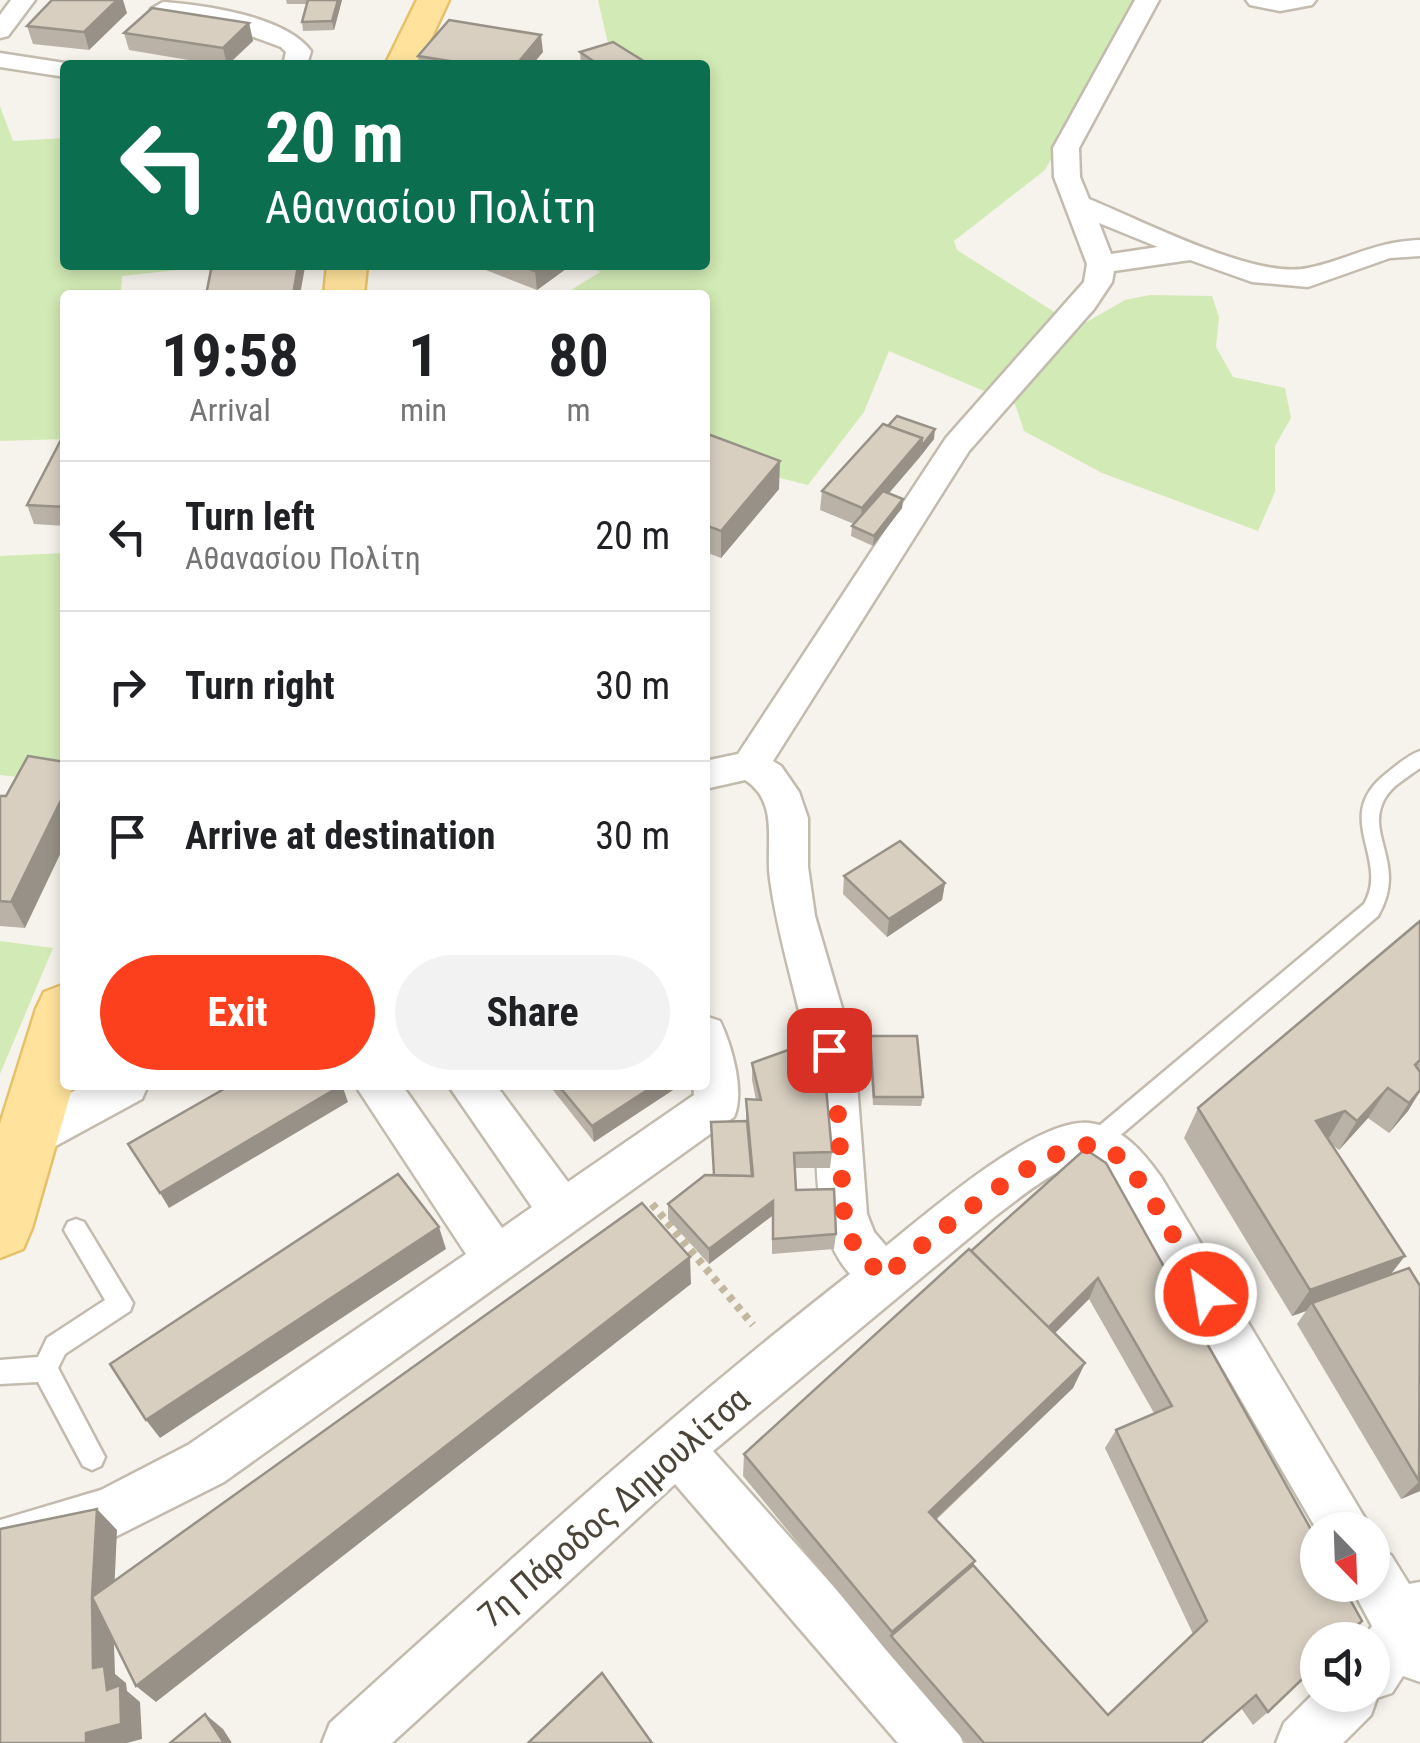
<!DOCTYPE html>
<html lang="en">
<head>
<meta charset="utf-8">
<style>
	:root { --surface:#fff; --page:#f2f2f2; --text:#202124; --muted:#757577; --line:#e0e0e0; --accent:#fc3f1d }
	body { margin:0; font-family:"Roboto Condensed",sans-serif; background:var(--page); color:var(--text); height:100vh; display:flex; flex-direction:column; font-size:38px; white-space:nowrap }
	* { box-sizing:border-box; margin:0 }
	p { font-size:32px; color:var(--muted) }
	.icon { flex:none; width:55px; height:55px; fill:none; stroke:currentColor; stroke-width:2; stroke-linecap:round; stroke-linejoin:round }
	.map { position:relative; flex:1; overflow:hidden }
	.panel { position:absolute; left:60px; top:290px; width:650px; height:800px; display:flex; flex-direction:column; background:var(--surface); border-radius:10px; box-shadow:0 5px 15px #0003 }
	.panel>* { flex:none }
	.top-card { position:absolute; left:60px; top:60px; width:650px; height:210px; border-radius:10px; box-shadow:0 5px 15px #0003; background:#0b6e4f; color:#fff; overflow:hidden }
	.needle { width:65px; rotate:157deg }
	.buttons { position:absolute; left:1300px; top:1512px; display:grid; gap:20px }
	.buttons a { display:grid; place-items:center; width:90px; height:90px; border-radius:50%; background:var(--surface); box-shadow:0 5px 15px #0003; font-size:50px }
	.pin { position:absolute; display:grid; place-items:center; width:85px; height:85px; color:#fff; margin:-42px; border-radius:20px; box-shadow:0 5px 15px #0006 }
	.me { position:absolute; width:110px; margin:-55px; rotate:329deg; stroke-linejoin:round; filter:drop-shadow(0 0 8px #0008) }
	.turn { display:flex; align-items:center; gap:35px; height:210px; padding:0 40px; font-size:45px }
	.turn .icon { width:130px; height:130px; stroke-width:2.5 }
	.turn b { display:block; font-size:70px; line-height:85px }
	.eta { display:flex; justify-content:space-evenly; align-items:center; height:170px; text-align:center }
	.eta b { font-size:60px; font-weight:700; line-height:70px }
	.primary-button { display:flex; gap:20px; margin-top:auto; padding:20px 40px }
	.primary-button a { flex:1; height:115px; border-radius:60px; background:var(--accent); color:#fff; font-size:40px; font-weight:700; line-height:115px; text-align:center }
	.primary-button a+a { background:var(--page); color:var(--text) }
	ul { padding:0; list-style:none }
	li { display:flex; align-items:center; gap:30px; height:150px; padding:0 40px; border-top:2px solid var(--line) }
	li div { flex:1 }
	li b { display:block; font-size:38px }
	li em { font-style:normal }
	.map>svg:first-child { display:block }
</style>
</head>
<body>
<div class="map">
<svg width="1420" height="1743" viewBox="0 0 1420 1743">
	<rect width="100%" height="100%" fill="#f6f3ec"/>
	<g fill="#d2eab5">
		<path d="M598 0H1144L1045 170 954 241 957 250 1078 327 1125 300 1150 295 1212 296 1219 317 1216 347 1233 377 1285 388 1291 418 1275 446V492L1258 531 1102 473 1024 431 1015 404 889 351 864 412 808 485 705 459V295H563L600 272 588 265H705V65H613Z"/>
		<path d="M0 106 13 141 65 138V265H223L122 276 121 295H65V439L0 441Z"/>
		<path d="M65 553V782L0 775V556Z"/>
		<path d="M0 941 53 948 0 1074Z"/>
	</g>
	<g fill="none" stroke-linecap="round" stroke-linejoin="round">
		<defs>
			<g id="service">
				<path d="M1420 751V768C1408 777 1391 786 1384 800 1365 836 1408 864 1378 916L1103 1150 1095 1153 1087 1150 1084 1143 1087 1136 1364 904C1391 858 1330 817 1387 773 1397 765 1408 755 1420 751Z"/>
				<path d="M76 1219 84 1222 133 1303 130 1311 65 1354 58 1368 105 1457 101 1466 92 1470 83 1466 38 1382 0 1384V1360L38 1357 47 1338 105 1300 64 1230 68 1222Z"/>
			</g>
			<g id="minor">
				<path d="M11 0H35L8 36 0 38V15Z"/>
				<path d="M1135 0H1159L1079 148 1080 177 1089 199C1141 220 1256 280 1308 268 1351 259 1372 242 1420 240V256L1390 258 1308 287 1252 282 1190 260 1114 271 1112 282 1094 309 969 451 773 761 781 766 799 792 808 818V867L815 916 844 1015 857 1084 867 1214 874 1232 886 1246C929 1212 1035 1118 1089 1123 1123 1127 1143 1152 1161 1177L1372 1530 1318 1532 1129 1207C1120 1194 1107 1170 1091 1164 1068 1156 1012 1204 993 1218L713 1451 955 1723 963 1743H898L675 1484 392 1743H322L330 1723C500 1569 669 1415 850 1274 805 1222 821 1145 813 1082 804 1013 779 948 770 879 765 844 780 802 745 780L705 789V761L738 754 946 438 1084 282 1087 264 1054 177 1053 148ZM1099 223 1158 247 1111 254Z"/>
				<path d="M1246 0H1316L1312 5 1280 11 1250 5Z"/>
				<path d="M163 2C204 5 285 16 311 51L307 65H283L286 52 281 47 208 20 155 14 151 9Z"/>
				<path d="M0 53 65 63 74 65H65V77L0 67Z"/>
				<path d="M705 1016 720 1021C732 1046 745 1092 734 1117L224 1482 109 1540 0 1572V1520L101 1490 188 1445 466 1254 355 1085H402L502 1228 532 1207 448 1085H496L568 1182 694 1095 693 1085H705Z"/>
				<path d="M85 1085H148L142 1099 39 1155 23 1161 7 1155 0 1141 7 1127Z"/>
				<path d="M1372 1548 1391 1555 1409 1584 1420 1582V1682L1403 1676 1392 1693 1377 1698 1371 1715 1343 1743H1276L1284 1723 1318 1689V1695H1372V1640H1362L1372 1626 1350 1585H1372Z"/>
			</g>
			<g id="primary">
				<path d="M417 0H449L419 65H385Z"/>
				<path d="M327 265H367L364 295H324Z"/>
				<path d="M65 984V1085H73L32 1228 23 1249 0 1258V1124L36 1009 44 992Z"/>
			</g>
		</defs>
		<use href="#service" stroke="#c2bbae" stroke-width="5"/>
		<use href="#minor" stroke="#c2bbae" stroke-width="5"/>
		<use href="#primary" stroke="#e6c16a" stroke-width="5"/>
		<path stroke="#c4b79f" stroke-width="8" stroke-dasharray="6 6" stroke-linecap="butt" d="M652 1204 753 1325"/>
		<use href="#service" fill="#fff" fill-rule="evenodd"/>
		<use href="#minor" fill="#fff" fill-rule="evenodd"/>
		<use href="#primary" fill="#ffe39c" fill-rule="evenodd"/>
	</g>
	<g fill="#bab2a6" fill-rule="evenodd">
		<path d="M286 0H342L334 30 303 31 302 22 307 4H287Z"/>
		<path d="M127 13 89 50 33 44 27 26Z"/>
		<path d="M249 23 253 41 228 65H218L129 50 124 33Z"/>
		<path d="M543 52 532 65H419L418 56Z"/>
		<path d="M580 52 650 65H581Z"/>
		<path d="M473 265H569L570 266 537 290Z"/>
		<path d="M705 433 779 489 721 558 705 552Z"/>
		<path d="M65 436V526L34 524 27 505Z"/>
		<path d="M934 439 888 493 903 499 902 508 873 546 851 536 852 526 854 524 820 510 822 491Z"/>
		<path d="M0 796H6L25 928 0 926Z"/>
		<path d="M844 876 945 883 942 900 887 937 843 894Z"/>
		<path d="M1420 921V1092L1408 1111 1389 1133 1368 1118 1339 1150 1331 1144 1390 1275 1409 1268 1420 1491 1401 1499 1297 1324 1306 1311 1292 1316 1184 1138 1198 1108Z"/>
		<path d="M870 1036 923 1097 921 1106 873 1105 869 1045Z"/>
		<path d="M752 1063 832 1152 830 1168H795L796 1190 836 1234 834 1249 772 1254V1216L709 1264 668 1219V1204L714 1175 746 1122V1099L756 1100 752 1080Z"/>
		<path d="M549 1085H675L676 1088 594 1142Z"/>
		<path d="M1106 1163 1268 1712 1253 1725 1241 1708 1201 1743H966L886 1650 743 1476 744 1454 971 1251ZM1089 1299 1154 1413 1116 1430 1105 1448 1193 1634 1108 1715 973 1565 975 1561 936 1520 1073 1388 1085 1363 1054 1334Z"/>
	</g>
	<g fill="#979187">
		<path d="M117 0H123L127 13 89 50 84 32Z"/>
		<path d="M338 0H342L334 30 332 21Z"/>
		<path d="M249 23 253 41 227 65 223 48Z"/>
		<path d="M541 35 543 52 532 65H516Z"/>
		<path d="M298 265H304L305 267 300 295H293Z"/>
		<path d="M543 265H569L570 266 537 290 535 271Z"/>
		<path d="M935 429 934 439 920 457 921 447Z"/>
		<path d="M922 438 920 457 860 527 862 508Z"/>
		<path d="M780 461 779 489 721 558V531Z"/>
		<path d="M903 499 902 508 873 546 874 536Z"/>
		<path d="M65 792V844L25 928 11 902Z"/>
		<path d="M945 883 942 900 887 937 889 919Z"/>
		<path d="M342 1085 348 1102 169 1208 160 1193Z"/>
		<path d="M655 1085H675L676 1088 594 1142 592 1126Z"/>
		<path d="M1388 1088 1368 1118 1339 1150 1357 1121Z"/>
		<path d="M1420 1090 1408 1111 1389 1133 1409 1103Z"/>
		<path d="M1345 1111 1327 1141 1316 1121Z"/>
		<path d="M773 1201 772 1216 709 1264V1249Z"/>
		<path d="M439 1227 446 1249 160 1438 146 1420Z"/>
		<path d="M1405 1256 1384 1283 1312 1303 1306 1311 1292 1316 1310 1290Z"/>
		<path d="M690 1257 691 1284 156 1702 136 1686Z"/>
		<path d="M1098 1278 1089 1299 1037 1351 1045 1331Z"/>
		<path d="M1085 1363 1073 1388 921 1533 929 1512Z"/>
		<path d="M1420 1481V1491L1401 1499Z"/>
		<path d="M97 1509 117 1530 113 1616 92 1597Z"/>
		<path d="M975 1561 966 1581 891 1636 892 1632Z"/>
		<path d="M92 1597 113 1616 115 1674 126 1683 127 1691 140 1702 142 1739 127 1743H86V1733L107 1690 93 1668Z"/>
		<path d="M205 1714 223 1729 232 1743H224Z"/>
	</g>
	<g fill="#d8cfc1" stroke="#979187" stroke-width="2.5">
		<path d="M52 0H117L84 32 27 26Z"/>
		<path d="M308 0H338L332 21 302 22Z"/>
		<path d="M152 8 249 23 223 48 124 33Z"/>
		<path d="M449 20 541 35 516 65H475L418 56Z"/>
		<path d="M613 42 650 65H599L580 52Z"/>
		<path d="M212 265H298L293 295H206Z"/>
		<path d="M519 265H543L535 271Z"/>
		<path d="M897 416 935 429 921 447 922 438 888 426Z"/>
		<path d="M883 424 922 438 862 508 822 491Z"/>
		<path d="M705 433 780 461 721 531 705 525Z"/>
		<path d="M63 436H65V507L27 505Z"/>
		<path d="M883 491 903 499 874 536 852 526Z"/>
		<path d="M28 756 65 762V792L11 902 0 901V796H6Z"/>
		<path d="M900 841 945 883 889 919 844 876Z"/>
		<path d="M1420 921V1060L1415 1065 1420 1072V1090L1409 1103 1388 1088 1357 1121 1345 1111 1316 1121 1405 1256 1310 1290 1198 1108Z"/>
		<path d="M870 1036H917L923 1097H874Z"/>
		<path d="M788 1050 801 1078 825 1077 832 1152 794 1153 796 1190 834 1189 836 1234 773 1239V1201L709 1249 668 1204 705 1175 753 1176 746 1099 761 1100 752 1063Z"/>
		<path d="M231 1085H342L160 1193 128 1144Z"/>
		<path d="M558 1085H655L592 1126Z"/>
		<path d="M747 1121 752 1176 714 1175 711 1122Z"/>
		<path d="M1085 1149 1106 1163 1318 1542V1585H1342L1362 1621 1342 1640H1318V1664L1268 1712 1256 1695 1201 1743H984L891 1636 973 1565 1108 1715 1207 1621 1116 1430 1172 1406 1098 1278 1048 1328 971 1251Z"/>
		<path d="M398 1174 439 1227 146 1420 110 1364Z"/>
		<path d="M642 1203 690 1257 136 1686 92 1597 93 1668 104 1666 107 1690 120 1685 121 1724 86 1733V1743H0V1529L97 1509 92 1597Z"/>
		<path d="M969 1249 1085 1363 929 1512 975 1561 892 1632 744 1454Z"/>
		<path d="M1409 1268 1420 1286 1419 1481 1312 1303Z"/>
		<path d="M602 1673 652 1743H528Z"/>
		<path d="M205 1714 224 1743H170Z"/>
	</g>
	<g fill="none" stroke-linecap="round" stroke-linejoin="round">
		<path stroke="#fc3f1d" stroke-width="18" stroke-dasharray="0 32.4" d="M829 1050 836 1084 844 1214 854 1246 883 1277C922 1247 1062 1121 1108 1149 1142 1169 1184 1257 1206 1294"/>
	</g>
	<g text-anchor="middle" stroke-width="9" stroke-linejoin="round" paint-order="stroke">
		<g font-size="35" fill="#4b4439" stroke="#fff">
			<text transform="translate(614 1507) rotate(-41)" y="12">7η Πάροδος Δημουλίτσα</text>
		</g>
	</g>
</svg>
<div class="buttons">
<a><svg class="needle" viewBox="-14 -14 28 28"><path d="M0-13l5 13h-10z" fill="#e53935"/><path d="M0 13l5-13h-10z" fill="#757577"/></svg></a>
<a><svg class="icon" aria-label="sound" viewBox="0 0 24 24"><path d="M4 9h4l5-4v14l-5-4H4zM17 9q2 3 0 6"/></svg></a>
</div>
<div class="pin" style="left:829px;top:1050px;background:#d93025"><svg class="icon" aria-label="arrive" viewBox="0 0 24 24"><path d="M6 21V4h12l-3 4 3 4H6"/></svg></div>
<svg class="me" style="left:1206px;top:1294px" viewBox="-20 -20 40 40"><circle r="17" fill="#fc3f1d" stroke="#fff" stroke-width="3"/><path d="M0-11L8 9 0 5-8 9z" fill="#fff"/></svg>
<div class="top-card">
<div class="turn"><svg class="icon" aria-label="left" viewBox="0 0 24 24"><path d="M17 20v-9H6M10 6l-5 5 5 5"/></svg><div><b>20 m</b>Αθανασίου Πολίτη</div></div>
</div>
<section class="panel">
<div class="eta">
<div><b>19:58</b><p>Arrival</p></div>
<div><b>1</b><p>min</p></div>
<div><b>80</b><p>m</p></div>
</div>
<ul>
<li><svg class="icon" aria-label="left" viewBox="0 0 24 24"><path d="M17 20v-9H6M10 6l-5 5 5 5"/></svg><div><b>Turn left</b><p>Αθανασίου Πολίτη</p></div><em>20 m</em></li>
<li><svg class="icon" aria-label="right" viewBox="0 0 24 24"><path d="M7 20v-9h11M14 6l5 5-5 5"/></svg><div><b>Turn right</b></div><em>30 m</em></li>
<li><svg class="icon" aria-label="arrive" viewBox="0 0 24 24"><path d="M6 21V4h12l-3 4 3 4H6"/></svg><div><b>Arrive at destination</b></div><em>30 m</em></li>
</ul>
<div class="primary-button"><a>Exit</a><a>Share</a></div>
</section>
</div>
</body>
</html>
